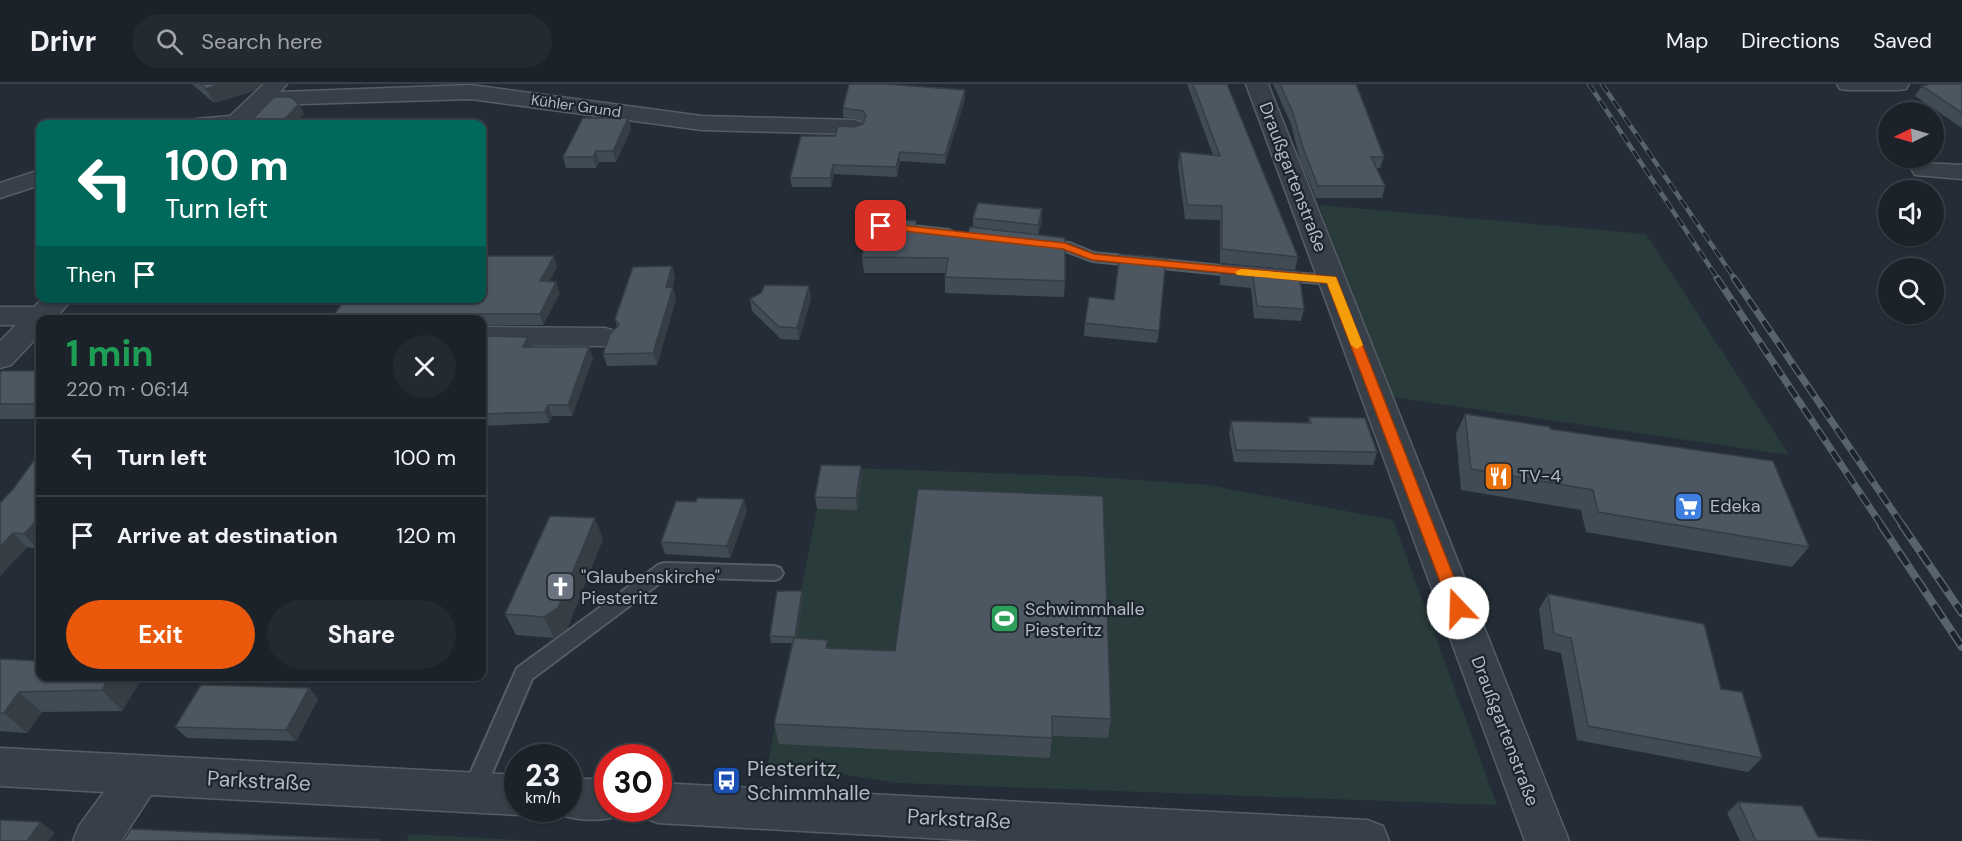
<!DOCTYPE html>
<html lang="en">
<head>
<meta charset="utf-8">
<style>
	:root { --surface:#1b2229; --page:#242a31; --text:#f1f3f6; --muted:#a0a4a8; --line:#393f46; --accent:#ea580c }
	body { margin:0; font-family:"DM Sans",sans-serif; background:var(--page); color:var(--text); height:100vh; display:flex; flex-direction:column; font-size:22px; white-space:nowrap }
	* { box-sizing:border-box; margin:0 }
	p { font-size:20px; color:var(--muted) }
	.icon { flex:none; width:33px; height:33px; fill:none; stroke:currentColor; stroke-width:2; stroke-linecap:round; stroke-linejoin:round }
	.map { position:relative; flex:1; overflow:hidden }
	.sheet { position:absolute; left:36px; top:231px; width:450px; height:366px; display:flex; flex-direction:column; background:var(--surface); border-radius:12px; box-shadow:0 2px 4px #0004,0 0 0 2px var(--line) }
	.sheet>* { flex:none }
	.banner { position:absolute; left:36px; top:36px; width:450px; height:183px; border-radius:12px; box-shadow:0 2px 4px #0004,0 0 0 2px var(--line); background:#00695c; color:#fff; overflow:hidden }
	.needle { width:39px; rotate:265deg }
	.buttons { position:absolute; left:1878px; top:18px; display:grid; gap:12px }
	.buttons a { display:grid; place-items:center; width:66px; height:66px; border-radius:50%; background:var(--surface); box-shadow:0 2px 4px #0004,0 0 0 2px var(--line); font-size:30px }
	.speed { position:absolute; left:504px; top:660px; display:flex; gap:12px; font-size:30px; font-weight:700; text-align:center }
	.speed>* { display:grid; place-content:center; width:78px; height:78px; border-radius:50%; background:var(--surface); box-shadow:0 2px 4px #0004,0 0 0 2px var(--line); line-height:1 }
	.speed small { font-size:15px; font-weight:400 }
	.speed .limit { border:9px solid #d22; background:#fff; color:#111 }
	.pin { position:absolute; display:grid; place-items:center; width:51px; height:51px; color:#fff; margin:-26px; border-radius:12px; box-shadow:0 3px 9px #0006 }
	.me { position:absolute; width:66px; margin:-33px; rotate:339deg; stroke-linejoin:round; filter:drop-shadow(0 0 4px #0008) }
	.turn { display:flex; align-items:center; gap:21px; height:126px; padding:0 30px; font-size:27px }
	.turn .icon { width:78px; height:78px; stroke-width:2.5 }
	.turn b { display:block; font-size:42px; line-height:51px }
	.then { display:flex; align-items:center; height:57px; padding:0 30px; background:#0003; gap:12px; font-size:22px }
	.round { display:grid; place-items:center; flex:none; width:63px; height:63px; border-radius:32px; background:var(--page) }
	.head { display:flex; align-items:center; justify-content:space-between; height:102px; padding:0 30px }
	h1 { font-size:36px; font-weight:700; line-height:45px; color:#1e9e55 }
	.cta { display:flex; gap:12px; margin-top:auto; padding:12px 30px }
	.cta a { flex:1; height:69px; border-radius:36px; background:var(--accent); color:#fff; font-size:24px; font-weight:700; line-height:69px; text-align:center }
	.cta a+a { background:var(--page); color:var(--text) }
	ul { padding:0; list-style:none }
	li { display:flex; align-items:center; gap:18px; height:78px; padding:0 30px; border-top:2px solid var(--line) }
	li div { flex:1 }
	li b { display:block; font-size:22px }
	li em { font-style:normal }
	header { display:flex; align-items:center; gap:36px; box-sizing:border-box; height:84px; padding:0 30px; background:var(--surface); border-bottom:2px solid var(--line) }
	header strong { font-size:28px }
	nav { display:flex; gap:33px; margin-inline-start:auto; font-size:21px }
	.search { width:420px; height:54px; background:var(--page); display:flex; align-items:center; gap:15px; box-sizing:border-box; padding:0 21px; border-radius:33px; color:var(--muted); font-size:22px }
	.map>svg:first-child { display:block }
</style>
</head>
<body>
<header>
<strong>Drivr</strong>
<div class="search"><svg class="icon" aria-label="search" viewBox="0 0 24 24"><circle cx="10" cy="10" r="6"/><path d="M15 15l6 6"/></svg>Search here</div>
<nav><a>Map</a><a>Directions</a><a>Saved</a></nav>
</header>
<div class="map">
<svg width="1962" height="757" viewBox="0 0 1962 757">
	<rect width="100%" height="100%" fill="#242d37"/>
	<g fill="#293b3a">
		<path d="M1319 121 1646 150 1789 371 1392 313Z"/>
		<path d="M825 383 1096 393 1208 401 1393 436 1497 721 899 699 768 679Z"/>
		<path d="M409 750 536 757H406Z"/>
	</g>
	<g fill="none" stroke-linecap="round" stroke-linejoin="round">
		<defs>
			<g id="lane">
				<path d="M894 140 949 146 956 150 949 154 889 147 888 144Z"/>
				<path d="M1043 156 1070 159 1094 169 1242 184 1249 188 1242 192 1092 177 1063 166 1038 163 1036 160Z"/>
				<path d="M1277 188 1332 192 1339 196 1332 200 1272 195 1270 192Z"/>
				<path d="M664 479 774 482 780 484 783 489 780 494 774 496 668 493 532 595 481 715 473 718 465 715 462 708 517 584 658 481Z"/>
			</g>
			<g id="street">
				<path d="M264 0H287L280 8 471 1 702 32 854 36 862 38 865 43 862 48 854 50 702 46 471 15 267 21 247 40H193L196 35 230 32Z"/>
				<path d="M1246 0H1268L1569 757H1525Z"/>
				<path d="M1837 0H1909L1906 5 1898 6H1848L1840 5Z"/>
				<path d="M1924 79 1962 81V95L1915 91 1912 86 1915 81Z"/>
				<path d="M40 86V101L0 114V99Z"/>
				<path d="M43 214H73L54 236H40V250L11 281 0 284V257L16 241H0V223H34Z"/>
				<path d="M482 243 605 244 615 247 620 253 615 259 605 262 482 261Z"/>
				<path d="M0 664 518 691V724H533L518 731 151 711 121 757H73L79 742 104 708 0 702Z"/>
				<path d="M568 694 608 696V724H626L623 730C601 739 575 737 553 728L551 724H568Z"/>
				<path d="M658 699 1367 736 1383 742 1389 757H982L658 739 643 733 639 724H658Z"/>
			</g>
		</defs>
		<use href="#lane" stroke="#555d65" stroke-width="4"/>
		<use href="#street" stroke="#555d65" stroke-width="3"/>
		<use href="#lane" fill="#373f48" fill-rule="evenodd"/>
		<use href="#street" fill="#373f48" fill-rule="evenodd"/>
		<defs>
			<g id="rail-far2">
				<path d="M1589 0 1718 195"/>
				<path d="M1602 0 1735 195"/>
			</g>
			<g id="rail-far1">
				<path d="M1717 194 1882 442"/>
				<path d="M1734 194 1903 442"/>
			</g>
			<g id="rail">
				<path d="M1881 441 1962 563"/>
				<path d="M1902 441 1962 529"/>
			</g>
		</defs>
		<use href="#rail-far2" stroke="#59636e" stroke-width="4.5"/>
		<use href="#rail-far1" stroke="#59636e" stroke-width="7"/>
		<use href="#rail" stroke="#59636e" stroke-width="8"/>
		<use href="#rail-far2" stroke="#1c242c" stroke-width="3" stroke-dasharray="10" stroke-linecap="butt"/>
		<use href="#rail-far1" stroke="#1c242c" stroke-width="4.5" stroke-dasharray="13" stroke-linecap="butt"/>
		<use href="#rail" stroke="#1c242c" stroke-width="5" stroke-dasharray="16" stroke-linecap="butt"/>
	</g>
	<g fill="#414b54">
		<path d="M192 0H261L254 7 214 19Z"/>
		<path d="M1187 0H1227L1298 173 1295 186 1220 179V136L1185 135 1178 81 1180 68 1213 71Z"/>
		<path d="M1273 0H1356L1384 73 1380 84H1376L1385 102 1382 114H1316L1300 76 1291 40Z"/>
		<path d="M1962 0V44L1915 12 1922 2Z"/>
		<path d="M965 6V15L945 80 900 77 897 93 834 90 831 103H792L790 94 835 52 854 43 863 40 864 37 843 33V24Z"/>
		<path d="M628 34 631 45 616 78H599L596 84H566L563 73Z"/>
		<path d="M1042 125V136L1038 151 1065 197 1064 213 945 209V189H864L862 173 917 147 968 149 973 143V134Z"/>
		<path d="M1222 180 1299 187 1304 225 1301 237 1254 234 1251 204 1220 201V191Z"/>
		<path d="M672 182 675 194 672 203 676 215 657 281 607 282 603 270 617 243 615 235Z"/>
		<path d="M557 183 549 198 560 209 543 241H482V236H330Z"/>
		<path d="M811 214 799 256 781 255 752 227 750 215Z"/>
		<path d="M1085 239 1159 247 1157 259 1084 252Z"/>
		<path d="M482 252 528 253 532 263 593 274 572 332H552L549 339 482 342Z"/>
		<path d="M40 287V335H0V289Z"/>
		<path d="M1465 330 1550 345 1809 463 1792 483 1586 448 1581 426 1461 406 1456 350Z"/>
		<path d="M1309 333 1377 368 1373 381 1234 378 1229 349 1231 337 1308 339Z"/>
		<path d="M40 368V461L37 465 27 463 0 492 14 404Z"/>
		<path d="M861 382 862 394 857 426 817 425 815 413Z"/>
		<path d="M747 427 730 474 665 470 661 458Z"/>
		<path d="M603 455 567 545 554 554 516 551 505 530Z"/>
		<path d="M1548 510 1721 605 1762 674 1748 688 1577 656 1561 569 1544 565 1539 525Z"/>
		<path d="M803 513 797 554 829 564 1111 635 1108 654 1052 652 1050 674 779 660 774 640 793 559H771L770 552Z"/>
		<path d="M0 575 143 592 122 627 42 628 27 649 0 647Z"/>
		<path d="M309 604 318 615 296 657 187 654 175 643Z"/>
		<path d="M1738 718 1818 753 1873 757H1740L1727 729Z"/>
	</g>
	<g fill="#353d45">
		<path d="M222 0H261L254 7 214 19 206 5Z"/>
		<path d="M965 6V15L945 80V71Z"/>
		<path d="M299 20 304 30 294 40H280Z"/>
		<path d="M628 34 631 45 616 78 613 67Z"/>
		<path d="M596 67 599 78 596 84 593 73Z"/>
		<path d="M900 68V77L897 93 896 83Z"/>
		<path d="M833 81 834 90 831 103 830 94Z"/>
		<path d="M1042 125V136L1038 153V141Z"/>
		<path d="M554 172 557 183 543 208 540 197Z"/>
		<path d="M672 182 675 194 668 215 666 203Z"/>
		<path d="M556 198 560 209 543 241 540 230Z"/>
		<path d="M809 202 811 214 799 256 797 244Z"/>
		<path d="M673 203 676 215 657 281 653 269Z"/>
		<path d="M478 230 480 236H475V232Z"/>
		<path d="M528 253 532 264 523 263Z"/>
		<path d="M589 263 593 274 572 332 568 321Z"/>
		<path d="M548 321 552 332 549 339 545 328Z"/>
		<path d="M861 382 862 394 857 426 856 414Z"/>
		<path d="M744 415 747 427 730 474 727 462Z"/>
		<path d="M595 434 603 455 567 545 554 554 544 533Z"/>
		<path d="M38 435 40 438V461L37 465 24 450Z"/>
		<path d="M13 449 27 463 0 492V463Z"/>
		<path d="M802 507 803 513 796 559 795 553Z"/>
		<path d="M110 592H143L122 627 102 606Z"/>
		<path d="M309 604 318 615 296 657 286 646Z"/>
		<path d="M19 608 42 628 27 649 4 629Z"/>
		<path d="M41 738 55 749 49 757H27Z"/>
	</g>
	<g fill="#4c5762" stroke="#353d45" stroke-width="1.5">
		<path d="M201 0H222L206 5Z"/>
		<path d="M849 0H886L965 6 945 71 900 68 896 83 833 81 830 94H790L801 52H835L838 42 854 43 863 40 866 32 863 27 843 24Z"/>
		<path d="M1193 0H1227L1298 173 1222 165V122L1187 121 1180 68 1220 72Z"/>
		<path d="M1280 0H1356L1384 73H1371L1385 102H1318L1303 64 1293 29Z"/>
		<path d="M1930 0H1962V29L1922 2Z"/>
		<path d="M274 13H291L299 20 280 40H248Z"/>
		<path d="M583 34H628L613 67H596L593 73H563Z"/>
		<path d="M978 119 1042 125 1038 141 973 134Z"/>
		<path d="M869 133 916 137 915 147 968 149 970 143 1065 154V197L945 193 948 174 862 173Z"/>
		<path d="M1120 170 1166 174 1159 247 1085 239 1089 213 1114 216Z"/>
		<path d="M482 172H554L540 197 556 198 540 230H478L475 232V236H330L346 214H482Z"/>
		<path d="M1222 180 1299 187 1304 225 1257 222 1253 192 1222 189Z"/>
		<path d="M672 182 666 203H673L653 269 603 270 610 250 619 241 615 235 633 183Z"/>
		<path d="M765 201 809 202 797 244 779 243 750 215 761 209Z"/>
		<path d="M482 252 528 253 523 263H589L568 321H548L545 328 482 330Z"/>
		<path d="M2 287H40V320H0V289Z"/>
		<path d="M1465 330 1550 343V345L1773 377 1809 463 1598 428 1593 406 1471 385Z"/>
		<path d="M1309 333 1365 334 1377 368 1236 366 1231 337 1311 339Z"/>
		<path d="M40 368V435H38L24 450 13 449 0 463V419L14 404Z"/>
		<path d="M821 381 861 382 856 414 815 413Z"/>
		<path d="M918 405 1103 412 1111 635 1052 632V654L774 640 794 554 828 556 826 564 895 567Z"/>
		<path d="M697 414 744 415 727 462 661 458 676 417 696 418Z"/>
		<path d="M550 432 595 434 558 524 544 533 505 530Z"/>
		<path d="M777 507H802L795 553 770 552Z"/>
		<path d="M1548 510 1704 540 1721 605 1742 608 1762 674 1588 642 1571 554 1554 550Z"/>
		<path d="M0 575 40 577V592H110L102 606 19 608 4 629H0Z"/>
		<path d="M201 601 309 604 286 646 175 643Z"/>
		<path d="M1738 718 1802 722 1818 753 1873 757H1756Z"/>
		<path d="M0 736 41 738 27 757H0Z"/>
		<path d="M131 745 380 756 123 757Z"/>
	</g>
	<path fill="#ea580c" stroke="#983908" stroke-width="1.5" d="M881 139 1065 159 1094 170 1336 193 1466 524 1463 528 1458 530 1452 528 1450 524 1327 199 1092 176 1063 165 878 144V140Z"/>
	<path fill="#f59e0b" d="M1241 185 1336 193 1363 261 1357 265 1351 261 1327 199 1237 191 1235 188Z"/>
	<defs>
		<symbol id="restaurant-square" viewBox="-11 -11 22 22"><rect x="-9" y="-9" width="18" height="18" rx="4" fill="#e8710a" stroke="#1c242c"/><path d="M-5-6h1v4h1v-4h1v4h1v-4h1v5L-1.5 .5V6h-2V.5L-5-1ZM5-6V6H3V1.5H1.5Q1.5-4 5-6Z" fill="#fff"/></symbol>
		<symbol id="supermarket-square" viewBox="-11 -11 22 22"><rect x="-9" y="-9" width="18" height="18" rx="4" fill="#3f7fe0" stroke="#1c242c"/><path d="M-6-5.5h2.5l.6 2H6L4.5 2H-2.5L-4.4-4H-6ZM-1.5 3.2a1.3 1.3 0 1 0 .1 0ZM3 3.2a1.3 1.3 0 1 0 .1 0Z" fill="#fff"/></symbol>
		<symbol id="church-square" viewBox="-11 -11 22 22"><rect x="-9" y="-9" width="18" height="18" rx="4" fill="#6b7280" stroke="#1c242c"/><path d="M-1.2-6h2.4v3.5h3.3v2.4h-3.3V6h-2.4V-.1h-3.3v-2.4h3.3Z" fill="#fff"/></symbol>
		<symbol id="stadium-square" viewBox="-11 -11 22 22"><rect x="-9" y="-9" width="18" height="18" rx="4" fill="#2e9e5b" stroke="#1c242c"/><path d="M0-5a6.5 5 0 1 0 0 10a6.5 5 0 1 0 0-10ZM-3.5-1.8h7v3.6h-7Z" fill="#fff"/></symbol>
		<symbol id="bus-square" viewBox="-11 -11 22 22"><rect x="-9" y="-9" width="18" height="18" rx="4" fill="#1a4fb4" stroke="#1c242c"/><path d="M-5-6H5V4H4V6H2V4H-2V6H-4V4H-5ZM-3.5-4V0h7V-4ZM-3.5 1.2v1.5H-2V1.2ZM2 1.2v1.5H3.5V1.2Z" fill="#fff"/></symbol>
	</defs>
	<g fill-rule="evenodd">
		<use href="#restaurant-square" x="1482" y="376" width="33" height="33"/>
		<use href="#supermarket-square" x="1672" y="406" width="33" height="33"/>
		<use href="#church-square" x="544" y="486" width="33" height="33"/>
		<use href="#stadium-square" x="988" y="518" width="33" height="33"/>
		<use href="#bus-square" x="710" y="680" width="33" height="33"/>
	</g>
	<g text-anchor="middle" stroke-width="4.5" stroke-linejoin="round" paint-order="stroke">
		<g font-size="15" fill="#b2bac4" stroke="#1c242c">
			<text transform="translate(576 22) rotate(8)" y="5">Kühler Grund</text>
		</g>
		<g font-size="18" fill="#b2bac4" stroke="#1c242c">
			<text transform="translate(1293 93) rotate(69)" y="6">Draußgartenstraße</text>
			<text transform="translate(1505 647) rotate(69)" y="6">Draußgartenstraße</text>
		</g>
		<g font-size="18" fill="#b2bac4" stroke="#1c242c" text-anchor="start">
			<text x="1519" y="398">TV-4</text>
			<text x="1710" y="428">Edeka</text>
			<text x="581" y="499">"Glaubenskirche"<tspan x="581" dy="21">Piesteritz</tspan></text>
			<text x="1025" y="531">Schwimmhalle<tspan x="1025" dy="21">Piesteritz</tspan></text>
		</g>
		<g font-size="21" fill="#b2bac4" stroke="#1c242c" text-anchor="start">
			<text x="747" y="692">Piesteritz,<tspan x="747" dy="24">Schimmhalle</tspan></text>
		</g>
		<g font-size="21" fill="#b2bac4" stroke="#1c242c">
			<text transform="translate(259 697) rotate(3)" y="7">Parkstraße</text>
			<text transform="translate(959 735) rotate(3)" y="7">Parkstraße</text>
		</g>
	</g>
</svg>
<div class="buttons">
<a><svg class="needle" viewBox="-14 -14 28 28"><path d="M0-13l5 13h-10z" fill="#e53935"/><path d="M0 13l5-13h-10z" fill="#a0a4a8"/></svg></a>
<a><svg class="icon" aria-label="sound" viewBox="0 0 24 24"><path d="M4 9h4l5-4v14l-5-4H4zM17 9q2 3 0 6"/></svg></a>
<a><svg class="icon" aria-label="search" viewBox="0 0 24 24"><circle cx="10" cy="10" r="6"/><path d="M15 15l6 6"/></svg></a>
</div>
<div class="speed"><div>23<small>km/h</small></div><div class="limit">30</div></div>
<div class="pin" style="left:881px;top:142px;background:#d93025"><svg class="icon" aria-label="arrive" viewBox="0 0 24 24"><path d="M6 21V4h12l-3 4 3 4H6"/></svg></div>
<svg class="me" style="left:1458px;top:524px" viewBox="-20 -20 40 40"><circle r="19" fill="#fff"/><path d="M0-13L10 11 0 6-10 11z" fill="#ea580c"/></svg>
<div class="banner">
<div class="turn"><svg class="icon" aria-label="left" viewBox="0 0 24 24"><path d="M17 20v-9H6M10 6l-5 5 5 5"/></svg><div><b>100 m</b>Turn left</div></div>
<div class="then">Then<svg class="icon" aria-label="arrive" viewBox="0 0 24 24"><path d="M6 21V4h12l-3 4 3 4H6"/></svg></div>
</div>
<section class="sheet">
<div class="head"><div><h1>1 min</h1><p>220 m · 06:14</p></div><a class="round"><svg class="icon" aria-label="close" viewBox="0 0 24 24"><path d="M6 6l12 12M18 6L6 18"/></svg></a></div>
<ul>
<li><svg class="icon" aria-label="left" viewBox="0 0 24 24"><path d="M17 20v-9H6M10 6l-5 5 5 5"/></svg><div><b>Turn left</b></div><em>100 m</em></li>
<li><svg class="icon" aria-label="arrive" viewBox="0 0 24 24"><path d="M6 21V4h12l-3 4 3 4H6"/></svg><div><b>Arrive at destination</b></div><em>120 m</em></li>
</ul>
<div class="cta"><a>Exit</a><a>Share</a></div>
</section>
</div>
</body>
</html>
